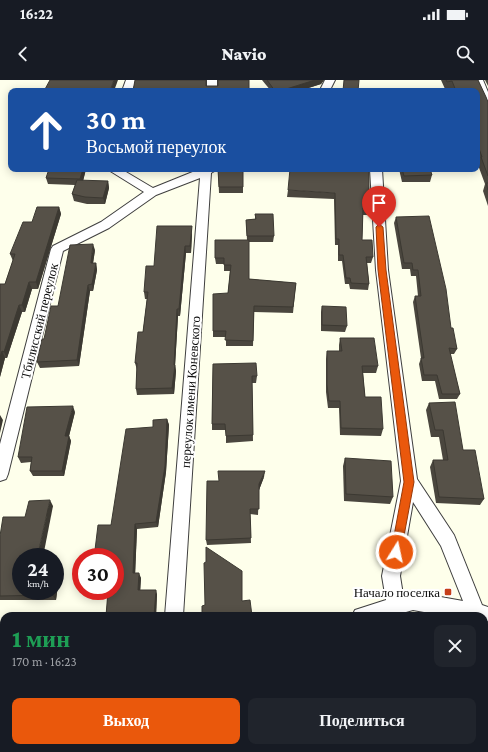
<!DOCTYPE html>
<html lang="ru">
<head>
<meta charset="utf-8">
<style>
	:root { --surface:#171b24; --page:#20242c; --text:#f1f3f6; --muted:#9ea1a6; --accent:#ea580c }
	body { margin:0; font-family:"Crimson Pro",serif; background:var(--page); color:var(--text); height:100vh; display:flex; flex-direction:column; font-size:15px; white-space:nowrap }
	* { box-sizing:border-box; margin:0 }
	p { font-size:13px; color:var(--muted) }
	.icon { flex:none; width:22px; height:22px; fill:none; stroke:currentColor; stroke-width:2; stroke-linecap:round; stroke-linejoin:round }
	.map { position:relative; flex:1; overflow:hidden }
	.drawer { position:absolute; left:0px; top:532px; width:488px; height:140px; display:flex; flex-direction:column; background:var(--surface); border-radius:12px 12px 0 0; box-shadow:0 2px 10px #0003 }
	.drawer>* { flex:none }
	.banner { position:absolute; left:8px; top:8px; width:472px; height:84px; border-radius:8px; box-shadow:0 2px 10px #0003; background:#1a4fa0; color:#fff; overflow:hidden }
	.speed { position:absolute; left:12px; top:468px; display:flex; gap:8px; font-size:20px; font-weight:700; text-align:center }
	.speed>* { display:grid; place-content:center; width:52px; height:52px; border-radius:50%; background:var(--surface); box-shadow:0 2px 10px #0003; line-height:1 }
	.speed small { font-size:10px; font-weight:400 }
	.speed .limit { border:6px solid #d22; background:#fff; color:#111 }
	.pin { position:absolute; display:grid; place-items:center; width:34px; height:34px; color:#fff; margin:-41px -17px; border-radius:50% 50% 50% 0; rotate:-45deg; box-shadow:0 0 4px #0007 }
	.pin .icon { rotate:45deg }
	.me { position:absolute; width:44px; margin:-22px; rotate:10deg; stroke-linejoin:round; filter:drop-shadow(0 0 3px #0008) }
	.turn { display:flex; align-items:center; gap:14px; height:84px; padding:0 12px; font-size:18px }
	.turn .icon { width:52px; height:52px; stroke-width:2.5 }
	.turn b { display:block; font-size:28px; line-height:34px }
	.round { display:grid; place-items:center; flex:none; width:42px; height:42px; border-radius:8px; background:var(--page) }
	.overview { display:flex; align-items:center; justify-content:space-between; height:68px; padding:0 12px }
	h1 { font-size:24px; font-weight:800; line-height:30px; color:#1e9e55 }
	.button { display:flex; gap:8px; margin-top:auto; padding:8px 12px }
	.button a { flex:1; height:46px; border-radius:8px; background:var(--accent); color:#fff; font-size:16px; font-weight:800; line-height:46px; text-align:center }
	.button a+a { background:var(--page); color:var(--text) }
	.status { display:flex; justify-content:space-between; align-items:center; height:28px; padding:0 20px; background:var(--surface); direction:ltr }
	.status svg { height:11px; fill:currentColor }
	header { display:flex; justify-content:space-between; align-items:center; height:52px; padding:0 12px; background:var(--surface); font-size:18px; font-weight:800 }
	.map>svg:first-child { display:block }
</style>
</head>
<body>
<div class="status"><b>16:22</b><svg viewBox="0 0 49 12"><path d="M0 12V9h3v3zM5 12V6h3v6zM10 12V3h3v9zM15 12V0h3v12zM26 1h20v11H26zM47 4h2v5h-2z"/></svg></div>
<header><svg class="icon" aria-label="back" viewBox="0 0 24 24"><path d="M15 5l-7 7 7 7"/></svg>Navio<svg class="icon" aria-label="search" viewBox="0 0 24 24"><circle cx="10" cy="10" r="6"/><path d="M15 15l6 6"/></svg></header>
<div class="map">
<svg width="488" height="672" viewBox="0 0 488 672">
	<rect width="100%" height="100%" fill="#feffeb"/>
	<g fill="none" stroke-linecap="round" stroke-linejoin="round">
		<defs>
			<g id="street">
				<path d="M126 0H136L132 11H122Z"/>
				<rect x="207" y="0" width="10" height="11"/>
				<path d="M325 0H335L331 8 332 11H322L321 8Z"/>
				<path d="M473 0H483L488 12V26L483 23Z"/>
				<path d="M107 89H121L153 108 200 89H218L211 93 183 536H165L200 98 156 115 109 148 63 171 8 394 6 399 0 401V364L51 169 53 166 101 142 144 112Z"/>
				<path d="M370 89H382L388 190 417 399 454 455 482 525 488 527V541L484 543V536H446L413 530 392 536H352L355 530 386 520 382 496 401 401 376 190ZM413 422 441 466 463 521 413 512 403 515 400 496Z"/>
				<path d="M484 564 488 565V607L484 605Z"/>
				<rect x="163" y="668" width="20" height="4"/>
				<path d="M228 668H250L249 672H227Z"/>
			</g>
		</defs>
		<use href="#street" stroke="#3f3f3f" stroke-width="2"/>
		<use href="#street" fill="#fff" fill-rule="evenodd"/>
	</g>
	<g fill="#4a463e">
		<path d="M262 0H324L321 4 299 11H271Z"/>
		<path d="M441 0H478L488 22V126L483 111 485 104 478 85 479 83 477 78V11H451L450 9H445Z"/>
		<path d="M485 0H488V6Z"/>
		<path d="M86 89 83 101H108L109 108 105 124H87L74 121 72 114 75 105 48 104 46 98Z"/>
		<path d="M123 89H145L144 92 127 91Z"/>
		<path d="M218 89H243V113H219Z"/>
		<path d="M399 89H430L432 95 430 102H402Z"/>
		<path d="M288 110 369 115 371 129 370 135H363L362 160 373 177 371 183H367L369 204 368 210 350 209 349 204H345L342 181H338V165H335L334 119 287 117Z"/>
		<path d="M59 127 61 134 38 209H32L25 232H22L7 278H5L0 297V204H5L13 181 10 174 32 142Z"/>
		<path d="M255 134 274 156 273 162H249V199L296 203 293 233 254 232 253 266H226V257H213V251L228 213 230 191H224V184H216L215 178 247 160 246 140 255 139Z"/>
		<path d="M396 137 451 248 457 269 454 274H450L460 314 457 319H439L435 301H422L419 284 421 278 413 222 415 216H418L416 196H411L410 189H402L394 143Z"/>
		<path d="M192 153 191 173H186L180 236H178L175 285 176 291 174 314 137 315 136 309 137 290 135 283 143 252 147 219H145L144 212Z"/>
		<path d="M95 170 93 183H96L97 190 93 211H90L79 286 40 288 37 282 58 226Z"/>
		<path d="M322 226 347 246 345 252 321 251V232Z"/>
		<path d="M340 258 378 286 376 293H363L365 317 383 349 381 356 340 355 339 328H328L326 312V279L327 271H339V265Z"/>
		<path d="M213 284 257 296 256 303H252L253 361 226 363V350H212V344Z"/>
		<path d="M429 323 463 370 484 419 480 425 436 423 430 387 433 380H443L439 357H431L426 330Z"/>
		<path d="M75 332 69 356 71 361 64 396H33L30 391 31 382 21 383 18 377Z"/>
		<path d="M167 339 169 345 166 392 158 447 137 449 135 493 141 498 140 510 157 514 156 536H106L108 514H102L100 511H115L102 475H97L95 470 111 445 153 347Z"/>
		<path d="M345 378 393 417 390 424 344 421 343 386Z"/>
		<path d="M264 397 259 410 258 435 250 434 251 463 207 465 206 460Z"/>
		<path d="M53 426 21 477 58 505 56 520H0V456L25 437Z"/>
		<path d="M67 668H144V672H66Z"/>
		<path d="M367 668H393L394 672H367Z"/>
	</g>
	<g fill="#3c3932">
		<path d="M114 0H118L114 11H110Z"/>
		<path d="M315 0H324L321 4 299 11H280Z"/>
		<path d="M83 89H86L82 105 80 99Z"/>
		<path d="M108 101 109 108 105 124 103 118Z"/>
		<path d="M59 127 61 134 38 209 36 202Z"/>
		<path d="M192 146V153L191 173 190 166Z"/>
		<path d="M93 164 95 170 92 190 91 183Z"/>
		<path d="M185 166 186 173 180 236 179 229Z"/>
		<path d="M96 183 97 190 93 211 92 204Z"/>
		<path d="M29 202 32 209 25 232 22 225Z"/>
		<path d="M88 205 90 211 79 286 77 280Z"/>
		<path d="M19 225 22 232 7 278 4 272Z"/>
		<path d="M177 229 178 236 175 287V285L176 291 174 314 172 308Z"/>
		<path d="M2 271 5 278 0 297V277Z"/>
		<path d="M73 326 75 332 69 356 71 361 64 396 62 391 65 356Z"/>
		<path d="M0 335 3 340 0 353Z"/>
		<path d="M167 339 169 345 166 392 158 447 156 442Z"/>
		<path d="M265 391 264 397 259 410V404Z"/>
		<path d="M50 420 53 426 43 477 38 474Z"/>
		<path d="M135 444 137 449 135 498 133 493Z"/>
		<path d="M139 493 141 498 140 515 138 510Z"/>
		<path d="M55 501 58 505 56 520 52 515 53 511H55Z"/>
		<path d="M156 510 157 514 156 536H154Z"/>
		<path d="M19 668H24V672H18Z"/>
		<path d="M142 668H144V672H141Z"/>
	</g>
	<g fill="#565148" stroke="#3c3932">
		<path d="M50 0H114L110 11H44Z"/>
		<path d="M135 0H206V6H218V0H249V11H133Z"/>
		<path d="M267 0H315L280 11H275Z"/>
		<path d="M344 0H359L358 11H343Z"/>
		<path d="M446 0H478L486 17 488 22V96L481 77H482L477 63V11H456L452 1 447 2Z"/>
		<path d="M49 89H83L80 99 46 98Z"/>
		<path d="M218 89H243V107H219Z"/>
		<path d="M290 89H369V115H370L371 129 363 128 362 160H372L373 177H366L369 204 351 203 350 198H346L343 175H339V159H336L335 113 288 110Z"/>
		<path d="M402 89H430L432 95 404 96Z"/>
		<path d="M77 100 108 101 103 118 85 117 72 114Z"/>
		<path d="M486 103H488V110Z"/>
		<path d="M37 127H59L36 202H29L22 225H19L4 272 2 271 0 277V204H5L15 174H10L23 142H32Z"/>
		<path d="M255 134H273L274 156H247L246 140 256 139Z"/>
		<path d="M429 136 446 209 451 248H453L457 269 449 268 460 314H442L437 295H424L421 278H424L415 216H421L418 190H413L412 183H404L396 137Z"/>
		<path d="M157 146H192L190 166H185L179 229H177L174 285H175L172 308 136 309 137 283H135L138 252H143L148 212H144L146 186H154Z"/>
		<path d="M215 160H249V199L296 203 293 227 254 226 253 261 225 260 226 251H213V214L228 213 231 185H224V178H215Z"/>
		<path d="M93 164 91 183H96L92 204 88 205 77 280 37 282 42 259H44L51 226H58L70 165Z"/>
		<path d="M322 226 346 227 347 246 322 245Z"/>
		<path d="M340 258H374L378 286H362L365 317H381L383 349 341 348 340 321H329L327 305V271H342Z"/>
		<path d="M256 283 257 296H252L253 355 226 356 225 344H212L213 284Z"/>
		<path d="M455 322 463 370H475L484 419 439 417 433 380H448L443 350H435L429 323Z"/>
		<path d="M73 326 65 356H69L62 391H30L32 377H18L27 327Z"/>
		<path d="M167 339 165 386 156 442 135 444 133 493H139L138 510H156L154 536H106L108 511H115V477H102L103 470H95L98 445H111L126 349 153 347V340Z"/>
		<path d="M345 378 391 381 393 417 346 414Z"/>
		<path d="M218 391H265L259 404V429H250L251 458 206 460 207 401H219Z"/>
		<path d="M50 420 38 474H51L50 477H21V511H53L52 515 0 516V456L3 437H25L29 421Z"/>
		<path d="M206 467 242 491V521L250 520 252 536H202V526L205 525 204 483 206 482Z"/>
		<path d="M0 578H4V668H19L18 672H0Z"/>
		<path d="M67 668H142L141 672 104 671 103 672H66Z"/>
		<path d="M370 668H393L394 672H370Z"/>
	</g>
	<path fill="#ea580c" stroke="#983908" d="M379 144 383 147 386 190 414 402 401 472 399 476 396 477 392 476 391 472 404 402 378 190 376 147Z"/>
	<rect fill="#c63f1a" stroke="#fff" stroke-width="1.5" x="444" y="508" width="8" height="8" rx="2"/>
	<g text-anchor="middle" stroke-width="4" stroke-linejoin="round" paint-order="stroke">
		<g font-size="13" fill="#0c0c0c" stroke="#fff">
			<text transform="translate(39 241) rotate(-76)" y="5">Тбилисский переулок</text>
			<text transform="translate(190 312) rotate(-86)" y="5">переулок имени Коневского</text>
		</g>
		<g font-size="13" fill="#0c0c0c" stroke="#fff" text-anchor="end">
			<text x="440" y="517">Начало поселка</text>
		</g>
	</g>
</svg>
<div class="speed"><div>24<small>km/h</small></div><div class="limit">30</div></div>
<div class="pin" style="left:379px;top:147px;background:#d93025"><svg class="icon" aria-label="arrive" viewBox="0 0 24 24"><path d="M6 21V4h12l-3 4 3 4H6"/></svg></div>
<svg class="me" style="left:396px;top:472px" viewBox="-20 -20 40 40"><circle r="17" fill="#ea580c" stroke="#fff" stroke-width="3"/><path d="M0-11L8 9 0 5-8 9z" fill="#fff"/></svg>
<div class="banner">
<div class="turn"><svg class="icon" aria-label="ahead" viewBox="0 0 24 24"><path d="M12 20V5M6 11l6-6 6 6"/></svg><div><b>30 m</b>Восьмой переулок</div></div>
</div>
<section class="drawer">
<div class="overview"><div><h1>1 мин</h1><p>170 m · 16:23</p></div><a class="round"><svg class="icon" aria-label="close" viewBox="0 0 24 24"><path d="M6 6l12 12M18 6L6 18"/></svg></a></div>
<div class="button"><a>Выход</a><a>Поделиться</a></div>
</section>
</div>
</body>
</html>
